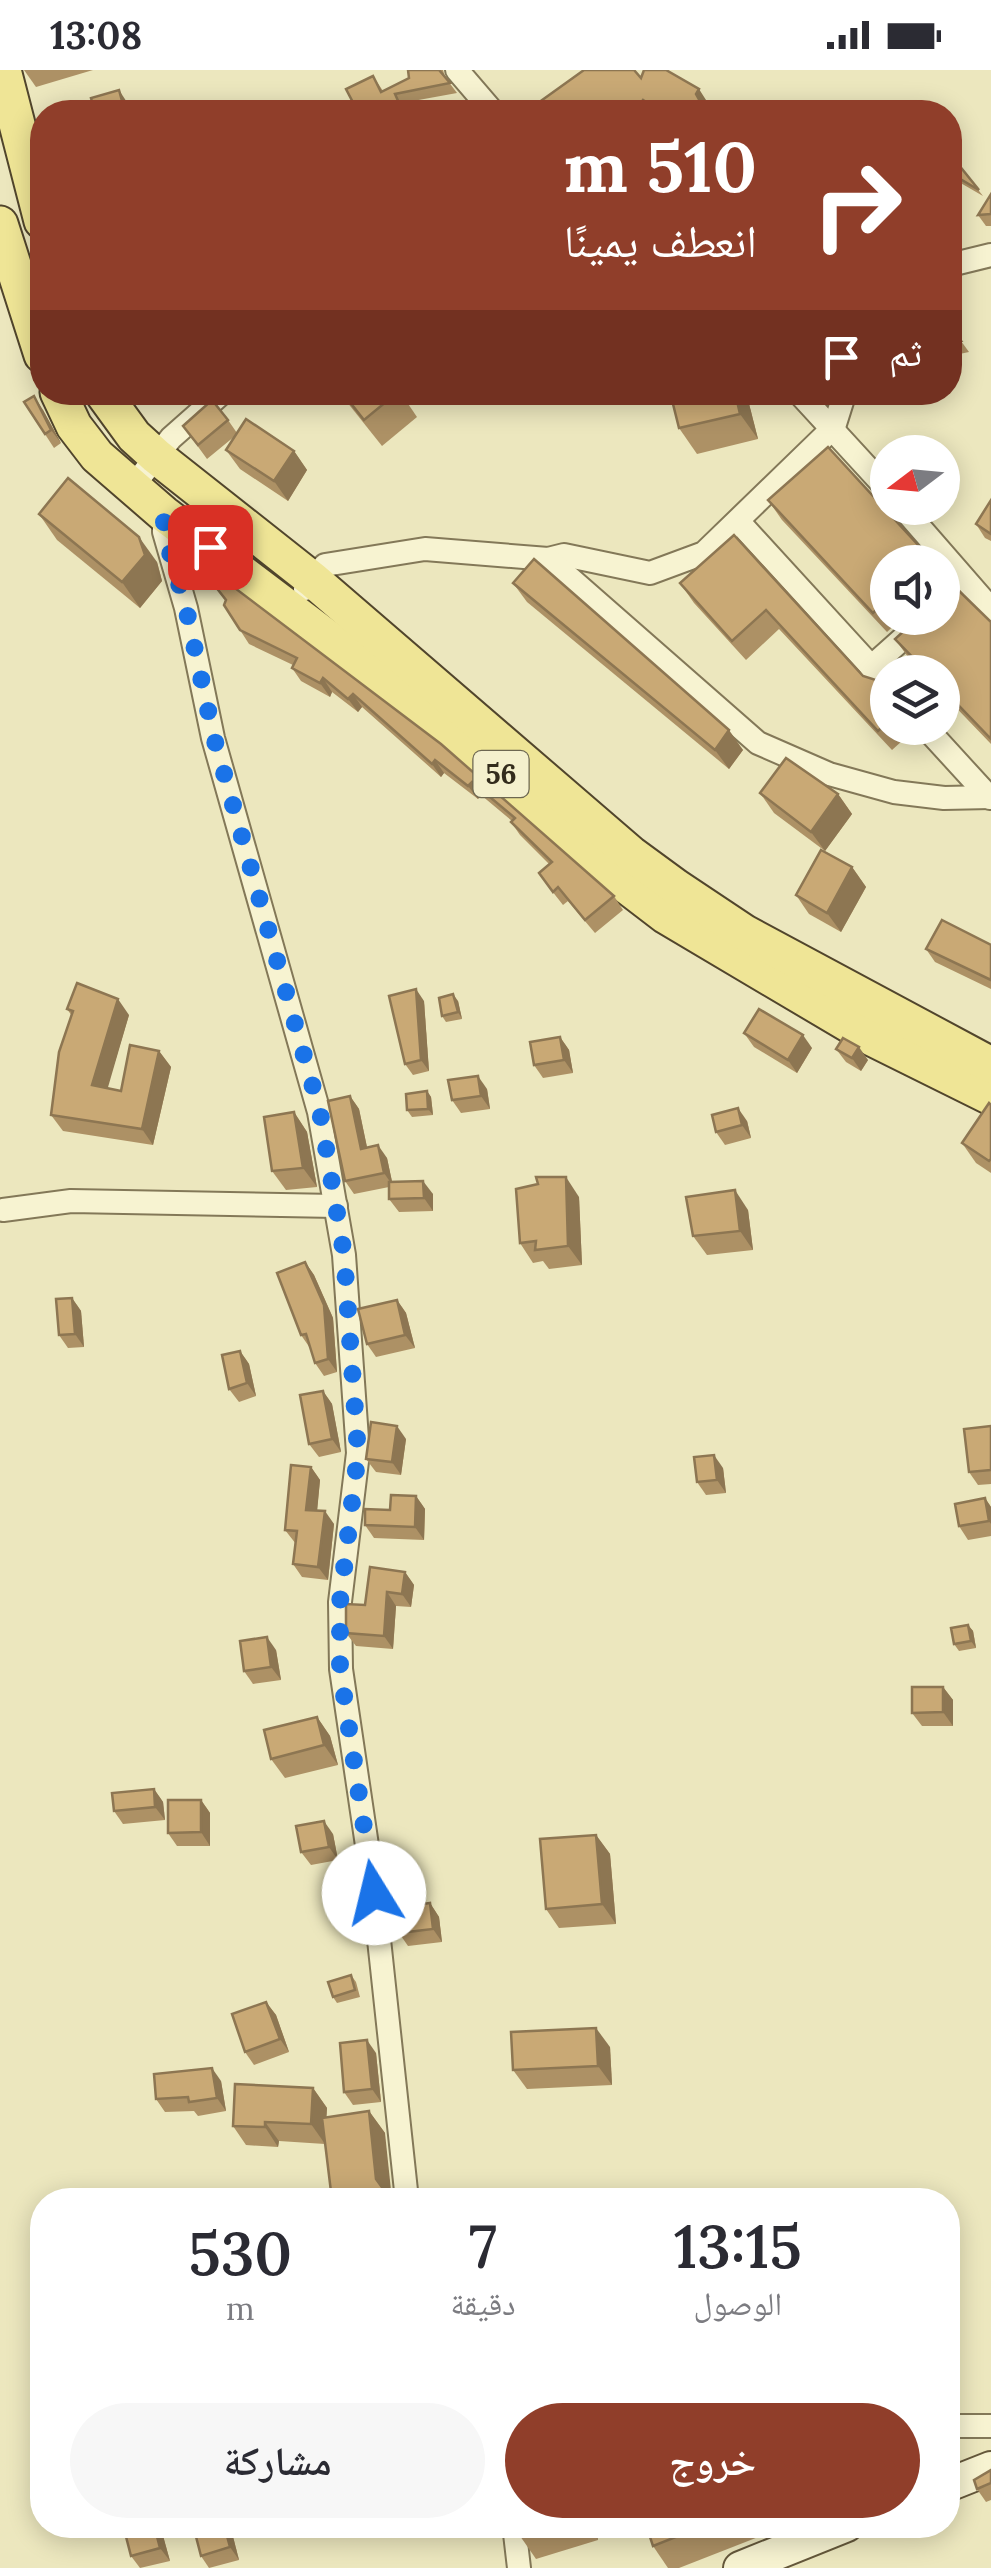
<!DOCTYPE html>
<html lang="ar">
<head>
<meta charset="utf-8">
<style>
	:root { --surface:#fff; --page:#f7f7f7; --text:#2b2b33; --muted:#7c7c81; --accent:#903e2a }
	body { margin:0; font-family:Lora,"Noto Naskh Arabic",serif; background:var(--page); color:var(--text); direction:rtl; height:100vh; display:flex; flex-direction:column; font-size:38px; white-space:nowrap }
	* { box-sizing:border-box; margin:0 }
	p { font-size:32px; color:var(--muted) }
	.icon { flex:none; width:55px; height:55px; fill:none; stroke:currentColor; stroke-width:2; stroke-linecap:round; stroke-linejoin:round }
	.map { position:relative; flex:1; overflow:hidden; direction:ltr }
	.drawer { position:absolute; left:30px; top:2118px; width:930px; height:350px; display:flex; flex-direction:column; background:var(--surface); border-radius:40px; box-shadow:0 5px 25px #0003; direction:rtl }
	.drawer>* { flex:none }
	.guide { position:absolute; left:30px; top:30px; width:932px; height:305px; border-radius:40px; box-shadow:0 5px 25px #0003; direction:rtl; background:#903e2a; color:#fff; overflow:hidden }
	.needle { width:65px; rotate:254deg }
	.fabs { position:absolute; left:870px; top:365px; display:grid; gap:20px }
	.fabs a { display:grid; place-items:center; width:90px; height:90px; border-radius:50%; background:var(--surface); box-shadow:0 5px 25px #0003; font-size:50px }
	.pin { position:absolute; display:grid; place-items:center; width:85px; height:85px; color:#fff; margin:-42px; border-radius:20px; box-shadow:0 5px 15px #0006 }
	.me { position:absolute; width:110px; margin:-55px; rotate:351deg; stroke-linejoin:round; filter:drop-shadow(0 0 8px #0008) }
	.turn { display:flex; align-items:center; gap:35px; height:210px; padding:0 40px; font-size:45px }
	.turn .icon { width:130px; height:130px; stroke-width:2.5 }
	.turn b { display:block; font-size:70px; line-height:85px }
	.then { display:flex; align-items:center; height:95px; padding:0 40px; background:#0003; gap:20px; font-size:38px }
	.eta { display:flex; justify-content:space-evenly; align-items:center; height:170px; text-align:center }
	.eta b { font-size:60px; font-weight:600; line-height:70px }
	.primary-button { display:flex; gap:20px; margin-top:auto; padding:20px 40px }
	.primary-button a { flex:1; height:115px; border-radius:60px; background:var(--accent); color:#fff; font-size:40px; font-weight:600; line-height:115px; text-align:center }
	.primary-button a+a { background:var(--page); color:var(--text) }
	.status { display:flex; justify-content:space-between; align-items:center; height:70px; padding:0 50px; background:var(--surface); direction:ltr }
	.status svg { height:28px; fill:currentColor }
	.map>svg:first-child { display:block }
</style>
</head>
<body>
<div class="status"><b>13:08</b><svg viewBox="0 0 49 12"><path d="M0 12V9h3v3zM5 12V6h3v6zM10 12V3h3v9zM15 12V0h3v12zM26 1h20v11H26zM47 4h2v5h-2z"/></svg></div>
<div class="map">
<svg width="991" height="2498" viewBox="0 0 991 2498">
	<rect width="100%" height="100%" fill="#ece7be"/>
	<g fill="none" stroke-linecap="round" stroke-linejoin="round">
		<defs>
			<g id="minor">
				<path d="M457 0 493 42"/>
				<path d="M950 195 991 185"/>
				<path d="M798 322 888 420"/>
				<path d="M133 416 171 368 223 322"/>
				<path d="M903 438 991 539"/>
				<path d="M164 444V462L186 538 213 668 319 1042 344 1185 358 1383 340 1532 341 1599 374 1823 407 2130"/>
				<path d="M738 451 888 615"/>
				<path d="M548 489 564 485 650 503 704 483 834 357 845 322"/>
				<path d="M305 519 325 495 425 479 548 489 758 673 829 704 894 722 944 728 991 727"/>
				<path d="M871 597 926 548"/>
				<path d="M926 658 990 728"/>
				<path d="M3 1140 71 1131 336 1136"/>
				<path d="M948 2356H991"/>
				<path d="M514 2455 519 2498"/>
			</g>
			<g id="secondary">
				<path d="M948 2415 991 2398"/>
				<path d="M740 2498 847 2455"/>
			</g>
			<g id="primary">
				<path d="M3 0 42 151"/>
				<path d="M0 154 42 285"/>
				<path d="M58 322 74 356 97 386 164 444 464 671 619 810 666 846 872 968 991 1027"/>
				<path d="M102 322 134 366 156 386 313 510 631 784 676 817 745 863 991 995"/>
			</g>
		</defs>
		<use href="#minor" stroke="#837858" stroke-width="26"/>
		<use href="#secondary" stroke="#65583b" stroke-width="36"/>
		<use href="#primary" stroke="#51452c" stroke-width="39"/>
		<use href="#minor" stroke="#f7f3d1" stroke-width="22"/>
		<use href="#secondary" stroke="#f7f3d1" stroke-width="32"/>
		<use href="#primary" stroke="#efe596" stroke-width="35"/>
	</g>
	<g fill="#ad9165">
		<path d="M24 0H93L36 17Z"/>
		<path d="M408 0H443L445 7 457 23 402 33 406 42H358L346 19 373 6 383 21 409 8Z"/>
		<path d="M641 8 706 30 704 35 708 42H652L650 41 649 42H534Z"/>
		<path d="M950 84 983 126 952 108 950 105Z"/>
		<path d="M991 124V156H986L978 145Z"/>
		<path d="M950 259 961 271 969 282 950 286Z"/>
		<path d="M164 322H186L174 333Z"/>
		<path d="M339 322H400L417 347 382 376Z"/>
		<path d="M746 322 758 369 697 384 679 358Z"/>
		<path d="M24 332 43 340 61 373 54 378Z"/>
		<path d="M228 350 237 363 294 381 307 400 288 431 240 399 226 380 235 366 207 389 183 356Z"/>
		<path d="M768 430 930 488 933 492H888V548H902L887 562 782 450Z"/>
		<path d="M991 430V471L985 468 976 454Z"/>
		<path d="M39 444 157 492 162 511 140 538 57 470Z"/>
		<path d="M734 465 863 606 888 623V658H912V662L892 680 779 559 746 590 694 533 680 513Z"/>
		<path d="M190 484 614 826 623 840 595 863 568 831 563 835 548 816 539 803 549 794 520 765 511 752 512 751 481 725 478 729 444 703 441 707 362 637 358 642 332 622 330 627 301 611 292 598 293 595 249 574 224 535 226 531Z"/>
		<path d="M513 513 743 680 729 699 527 532Z"/>
		<path d="M991 552V674L942 623V602H922L908 587 895 569Z"/>
		<path d="M760 723 838 724 852 744 825 781 774 743Z"/>
		<path d="M852 797 866 817 841 862 809 844 796 825Z"/>
		<path d="M991 875V919L935 892 926 879Z"/>
		<path d="M424 931 429 1001 413 1005 405 994Z"/>
		<path d="M458 931 462 949 446 952 442 946Z"/>
		<path d="M67 939 129 945 107 1018 121 1021 159 981 171 997 153 1075 63 1061 51 1045 72 946Z"/>
		<path d="M744 963 812 978 797 1003 754 977Z"/>
		<path d="M560 967 569 980 573 1003 543 1008 534 995Z"/>
		<path d="M836 979 868 990 861 1001 846 992Z"/>
		<path d="M487 1019 490 1039 461 1043 452 1030Z"/>
		<path d="M427 1021 431 1027 433 1045 412 1047 407 1040Z"/>
		<path d="M350 1026 359 1039 367 1077 387 1088 392 1112 433 1124V1141L399 1142 389 1129V1117L354 1124 345 1111Z"/>
		<path d="M991 1035V1103L976 1093 962 1073Z"/>
		<path d="M294 1042 307 1062 317 1117 286 1120 272 1101Z"/>
		<path d="M747 1051 751 1068 725 1075 716 1062Z"/>
		<path d="M579 1127 582 1195 549 1199 543 1191 533 1193 520 1173Z"/>
		<path d="M748 1140 753 1180 707 1185 693 1166Z"/>
		<path d="M305 1192 314 1205 333 1248 337 1302 324 1306 315 1293 310 1278 301 1265Z"/>
		<path d="M72 1228 81 1241 84 1277 68 1278 59 1265Z"/>
		<path d="M397 1230 406 1243 415 1278 376 1287 367 1274Z"/>
		<path d="M240 1281 249 1294 256 1326 239 1332 229 1319Z"/>
		<path d="M323 1321 332 1334 341 1382 319 1387 309 1374Z"/>
		<path d="M991 1356V1414L978 1415 969 1402Z"/>
		<path d="M406 1369 401 1405 376 1402 366 1389Z"/>
		<path d="M311 1397 320 1410 317 1440 334 1454 328 1510 302 1507 293 1494 296 1474 285 1460Z"/>
		<path d="M723 1398 726 1423 706 1425 697 1412Z"/>
		<path d="M416 1426 425 1439 424 1470 374 1468 365 1455Z"/>
		<path d="M985 1428 991 1437V1466L968 1470 959 1456Z"/>
		<path d="M405 1502 414 1515 411 1537 396 1536 393 1579 356 1576 346 1563 365 1535Z"/>
		<path d="M968 1555 973 1561 976 1578 959 1581 954 1574Z"/>
		<path d="M276 1580 281 1610 253 1614 244 1601Z"/>
		<path d="M943 1617 953 1630V1656H922L912 1643Z"/>
		<path d="M317 1647 330 1666 338 1695 285 1708 271 1689Z"/>
		<path d="M154 1719 163 1732 165 1750 123 1754 114 1741Z"/>
		<path d="M201 1730 210 1743V1776H177L168 1763Z"/>
		<path d="M333 1764 338 1790 311 1795 301 1782Z"/>
		<path d="M596 1765 610 1784 616 1854 559 1858 546 1839Z"/>
		<path d="M430 1833 439 1847 442 1872 408 1876 399 1863Z"/>
		<path d="M351 1905 356 1912 360 1927 337 1933 333 1927Z"/>
		<path d="M266 1932 276 1945 289 1982 254 1995 245 1982Z"/>
		<path d="M610 1977 612 2015 527 2019 513 2000Z"/>
		<path d="M376 1983 381 2032 353 2035 344 2022Z"/>
		<path d="M221 2011 226 2041 198 2046 194 2041 165 2042 156 2029Z"/>
		<path d="M313 2018 327 2038 326 2048 369 2041 385 2063 325 2074 279 2071 278 2077 246 2075 233 2056Z"/>
		<path d="M991 2400V2430L986 2432 977 2419Z"/>
		<path d="M160 2455 170 2491 140 2498 131 2486Z"/>
		<path d="M230 2455 239 2490 209 2498 201 2486Z"/>
		<path d="M516 2455H594L598 2470 536 2489 518 2463Z"/>
		<path d="M646 2455H789L679 2498H668L653 2476Z"/>
	</g>
	<g fill="#8d7652">
		<path d="M699 19 706 30 704 35 708 42H706L696 24Z"/>
		<path d="M119 20 132 40 133 42H125Z"/>
		<path d="M643 30 650 41 649 42H634Z"/>
		<path d="M735 322H746L758 369 740 344Z"/>
		<path d="M34 326 43 340 61 373 51 360Z"/>
		<path d="M294 381 307 400 288 431 274 411Z"/>
		<path d="M139 467 157 492 162 511 140 538 122 512Z"/>
		<path d="M323 608 332 622 330 627 320 613Z"/>
		<path d="M353 624 362 637 358 642 348 629Z"/>
		<path d="M729 660 743 680 729 699 715 680Z"/>
		<path d="M435 690 444 703 441 707 432 694Z"/>
		<path d="M472 712 481 725 478 729 468 716Z"/>
		<path d="M838 724 852 744 825 781 811 762Z"/>
		<path d="M852 797 866 817 841 862 827 843Z"/>
		<path d="M416 919 424 931 429 1001 421 990Z"/>
		<path d="M453 924 458 931 462 949 458 942Z"/>
		<path d="M118 929 129 945 104 1031 92 1015Z"/>
		<path d="M803 965 812 978 797 1003 788 990Z"/>
		<path d="M560 967 569 980 573 1003 564 990Z"/>
		<path d="M859 977 868 990 861 1001 852 988Z"/>
		<path d="M159 981 171 997 153 1075 142 1059Z"/>
		<path d="M478 1006 487 1019 490 1039 481 1026Z"/>
		<path d="M427 1021 431 1027 433 1045 428 1039Z"/>
		<path d="M350 1026 359 1039 370 1092 361 1079Z"/>
		<path d="M738 1038 747 1051 751 1068 742 1055Z"/>
		<path d="M294 1042 307 1062 317 1117 303 1098Z"/>
		<path d="M378 1075 387 1088 393 1116 384 1103Z"/>
		<path d="M566 1107 579 1127 582 1195 568 1176Z"/>
		<path d="M423 1111 433 1124V1141L424 1128Z"/>
		<path d="M735 1120 748 1140 753 1180 740 1161Z"/>
		<path d="M305 1192 314 1205 333 1248 337 1302 328 1289Z"/>
		<path d="M72 1228 81 1241 84 1277 75 1264Z"/>
		<path d="M397 1230 406 1243 415 1278 405 1265Z"/>
		<path d="M240 1281 249 1294 256 1326 247 1313Z"/>
		<path d="M323 1321 332 1334 341 1382 332 1369Z"/>
		<path d="M397 1356 406 1369 401 1405 392 1392Z"/>
		<path d="M714 1385 723 1398 726 1423 717 1410Z"/>
		<path d="M311 1397 320 1410 316 1453 306 1440Z"/>
		<path d="M416 1426 425 1439 424 1470 415 1457Z"/>
		<path d="M985 1428 991 1437V1454L989 1451Z"/>
		<path d="M325 1441 334 1454 328 1510 318 1497Z"/>
		<path d="M405 1502 414 1515 411 1537 402 1524Z"/>
		<path d="M387 1522 396 1536 393 1579 384 1566Z"/>
		<path d="M968 1555 973 1561 976 1578 971 1571Z"/>
		<path d="M267 1567 276 1580 281 1610 271 1597Z"/>
		<path d="M943 1617 953 1630V1656L943 1642Z"/>
		<path d="M317 1647 330 1666 338 1695 324 1675Z"/>
		<path d="M154 1719 163 1732 165 1750 155 1737Z"/>
		<path d="M201 1730 210 1743V1776L201 1762Z"/>
		<path d="M324 1751 333 1764 338 1790 329 1777Z"/>
		<path d="M596 1765 610 1784 616 1854 602 1834Z"/>
		<path d="M430 1833 439 1847 442 1872 433 1859Z"/>
		<path d="M266 1932 276 1945 289 1982 280 1969Z"/>
		<path d="M596 1958 610 1977 612 2015 598 1996Z"/>
		<path d="M367 1970 376 1983 381 2032 372 2019Z"/>
		<path d="M212 1998 221 2011 226 2041 217 2028Z"/>
		<path d="M313 2018 327 2038 325 2074 311 2054Z"/>
		<path d="M369 2041 385 2063 392 2130H385L376 2109Z"/>
		<path d="M265 2052 279 2071 278 2077 265 2057Z"/>
		<path d="M154 2455H160L170 2491 160 2478Z"/>
		<path d="M224 2455H230L239 2490 230 2477Z"/>
		<path d="M587 2455H594L598 2470Z"/>
	</g>
	<g fill="#c9a975" stroke="#8d7652" stroke-width="2.5">
		<path d="M408 0H439L450 13 395 24 403 42H367L365 36 357 40 346 19 373 6 381 22 409 8Z"/>
		<path d="M584 0H634L641 8 644 0H666L699 19 696 24 706 42H661L643 30 634 42H534L531 38Z"/>
		<path d="M119 20 125 42H95L91 28Z"/>
		<path d="M950 84 979 120 950 103Z"/>
		<path d="M991 124V144L978 145Z"/>
		<path d="M950 259 961 271 950 273Z"/>
		<path d="M342 322H398L364 350Z"/>
		<path d="M670 322H735L740 344 679 358Z"/>
		<path d="M34 326 51 360 45 364 24 332Z"/>
		<path d="M212 330 228 350 198 375 183 356Z"/>
		<path d="M246 349 294 381 274 411 226 380Z"/>
		<path d="M828 377 930 488 925 492H888V529L873 543 768 430Z"/>
		<path d="M68 408 139 467 145 485 122 512 39 444Z"/>
		<path d="M991 430V464L976 454Z"/>
		<path d="M734 465 863 606 876 610 888 623V652L878 661 766 540 732 571 680 513Z"/>
		<path d="M190 484 441 674 614 826 585 850 558 817 553 822 539 803 552 792 511 752 515 748 472 712 468 716 435 690 432 694 353 624 348 629 323 608 320 613 292 598 297 588 240 560 224 535 226 530Z"/>
		<path d="M534 489 729 660 715 680 513 513Z"/>
		<path d="M953 515 991 552V669L942 618V602H927L895 569 918 548H942V524Z"/>
		<path d="M786 688 838 724 811 762 760 723Z"/>
		<path d="M821 780 852 797 827 843 796 825Z"/>
		<path d="M942 850 991 875V910L926 879Z"/>
		<path d="M77 913 118 929 92 1015 121 1021 130 975 159 981 142 1059 51 1045 59 982 73 941 67 939Z"/>
		<path d="M416 919 421 990 405 994 389 926Z"/>
		<path d="M453 924 458 942 442 946 439 928Z"/>
		<path d="M759 939 803 965 788 990 744 963Z"/>
		<path d="M560 967 564 990 534 995 530 972Z"/>
		<path d="M843 968 859 977 852 988 836 979Z"/>
		<path d="M478 1006 481 1026 452 1030 448 1010Z"/>
		<path d="M427 1021 428 1039 407 1040 406 1024Z"/>
		<path d="M350 1026 361 1079 378 1075 384 1103 345 1111 328 1031Z"/>
		<path d="M989 1033 991 1035V1089L989 1091 962 1073Z"/>
		<path d="M738 1038 742 1055 716 1062 712 1045Z"/>
		<path d="M294 1042 303 1098 272 1101 264 1047Z"/>
		<path d="M536 1107H566L568 1176 535 1180 536 1171 520 1173 516 1119 538 1114Z"/>
		<path d="M423 1111 424 1128 389 1129V1112Z"/>
		<path d="M735 1120 740 1161 693 1166 686 1127Z"/>
		<path d="M305 1192 324 1235 328 1289 315 1293 306 1264 301 1265 277 1203Z"/>
		<path d="M72 1228 75 1264 59 1265 56 1229Z"/>
		<path d="M397 1230 405 1265 367 1274 358 1239Z"/>
		<path d="M240 1281 247 1313 229 1319 222 1285Z"/>
		<path d="M323 1321 332 1369 309 1374 300 1325Z"/>
		<path d="M371 1352 397 1356 392 1392 366 1389Z"/>
		<path d="M991 1356V1400L969 1402 964 1359Z"/>
		<path d="M714 1385 717 1410 697 1412 694 1387Z"/>
		<path d="M291 1395 311 1397 306 1440 325 1441 318 1497 293 1494 297 1461 285 1460Z"/>
		<path d="M391 1425 416 1426 415 1457 365 1455V1439L390 1440Z"/>
		<path d="M985 1428 989 1451 959 1456 955 1434Z"/>
		<path d="M370 1497 405 1502 402 1524 387 1522 384 1566 346 1563V1534L365 1535Z"/>
		<path d="M968 1555 971 1571 954 1574 951 1558Z"/>
		<path d="M267 1567 271 1597 244 1601 240 1571Z"/>
		<path d="M912 1617H943V1642L912 1643Z"/>
		<path d="M317 1647 324 1675 271 1689 264 1660Z"/>
		<path d="M154 1719 155 1737 114 1741 112 1723Z"/>
		<path d="M168 1730H201V1762L168 1763Z"/>
		<path d="M324 1751 329 1777 301 1782 296 1756Z"/>
		<path d="M596 1765 602 1834 546 1839 540 1769Z"/>
		<path d="M430 1833 433 1859 399 1863 396 1838Z"/>
		<path d="M351 1905 355 1920 333 1927 328 1912Z"/>
		<path d="M266 1932 280 1969 245 1982 232 1944Z"/>
		<path d="M596 1958 598 1996 513 2000 511 1962Z"/>
		<path d="M367 1970 372 2019 344 2022 340 1973Z"/>
		<path d="M212 1998 217 2028 189 2032 188 2027 156 2029 154 2004Z"/>
		<path d="M235 2014 313 2018 311 2054 265 2052V2057L233 2056Z"/>
		<path d="M369 2041 376 2109 384 2120 385 2130H332L322 2048Z"/>
		<path d="M279 2125V2130H252Z"/>
		<path d="M991 2400V2413L977 2419 974 2410Z"/>
		<path d="M123 2455H154L160 2478 131 2486Z"/>
		<path d="M193 2455H224L230 2477 201 2486Z"/>
		<path d="M516 2455H546L518 2463Z"/>
		<path d="M646 2455H706L653 2476Z"/>
	</g>
	<g fill="none" stroke-linecap="round" stroke-linejoin="round">
		<path stroke="#1a73e8" stroke-width="18" stroke-dasharray="0 32.4" d="M210 477 164 444V462L186 538 214 668 320 1042 344 1184 358 1383 340 1532V1599L374 1823"/>
	</g>
	<g text-anchor="middle" stroke-width="9" stroke-linejoin="round" paint-order="stroke">
		<rect fill="#f4f0cd" stroke="#6d6751" stroke-width="2.5" x="473.5" y="681" width="55" height="46" rx="8"/>
		<g font-size="28" font-weight="bold" fill="#332c1c">
			<text x="501" y="714">56</text>
		</g>
	</g>
</svg>
<div class="fabs">
<a><svg class="needle" viewBox="-14 -14 28 28"><path d="M0-13l5 13h-10z" fill="#e53935"/><path d="M0 13l5-13h-10z" fill="#7c7c81"/></svg></a>
<a><svg class="icon" aria-label="sound" viewBox="0 0 24 24"><path d="M4 9h4l5-4v14l-5-4H4zM17 9q2 3 0 6"/></svg></a>
<a><svg class="icon" aria-label="layers" viewBox="0 0 24 24"><path d="M12 4l9 5-9 5-9-5zM3 14l9 5 9-5"/></svg></a>
</div>
<div class="pin" style="left:210px;top:477px;background:#d93025"><svg class="icon" aria-label="arrive" viewBox="0 0 24 24"><path d="M6 21V4h12l-3 4 3 4H6"/></svg></div>
<svg class="me" style="left:374px;top:1823px" viewBox="-20 -20 40 40"><circle r="19" fill="#fff"/><path d="M0-13L10 11 0 6-10 11z" fill="#1a73e8"/></svg>
<div class="guide">
<div class="turn"><svg class="icon" aria-label="right" viewBox="0 0 24 24"><path d="M7 20v-9h11M14 6l5 5-5 5"/></svg><div><b>510 m</b>انعطف يمينًا</div></div>
<div class="then">ثم<svg class="icon" aria-label="arrive" viewBox="0 0 24 24"><path d="M6 21V4h12l-3 4 3 4H6"/></svg></div>
</div>
<section class="drawer">
<div class="eta">
<div><b>13:15</b><p>الوصول</p></div>
<div><b>7</b><p>دقيقة</p></div>
<div><b>530</b><p>m</p></div>
</div>
<div class="primary-button"><a>خروج</a><a>مشاركة</a></div>
</section>
</div>
</body>
</html>
